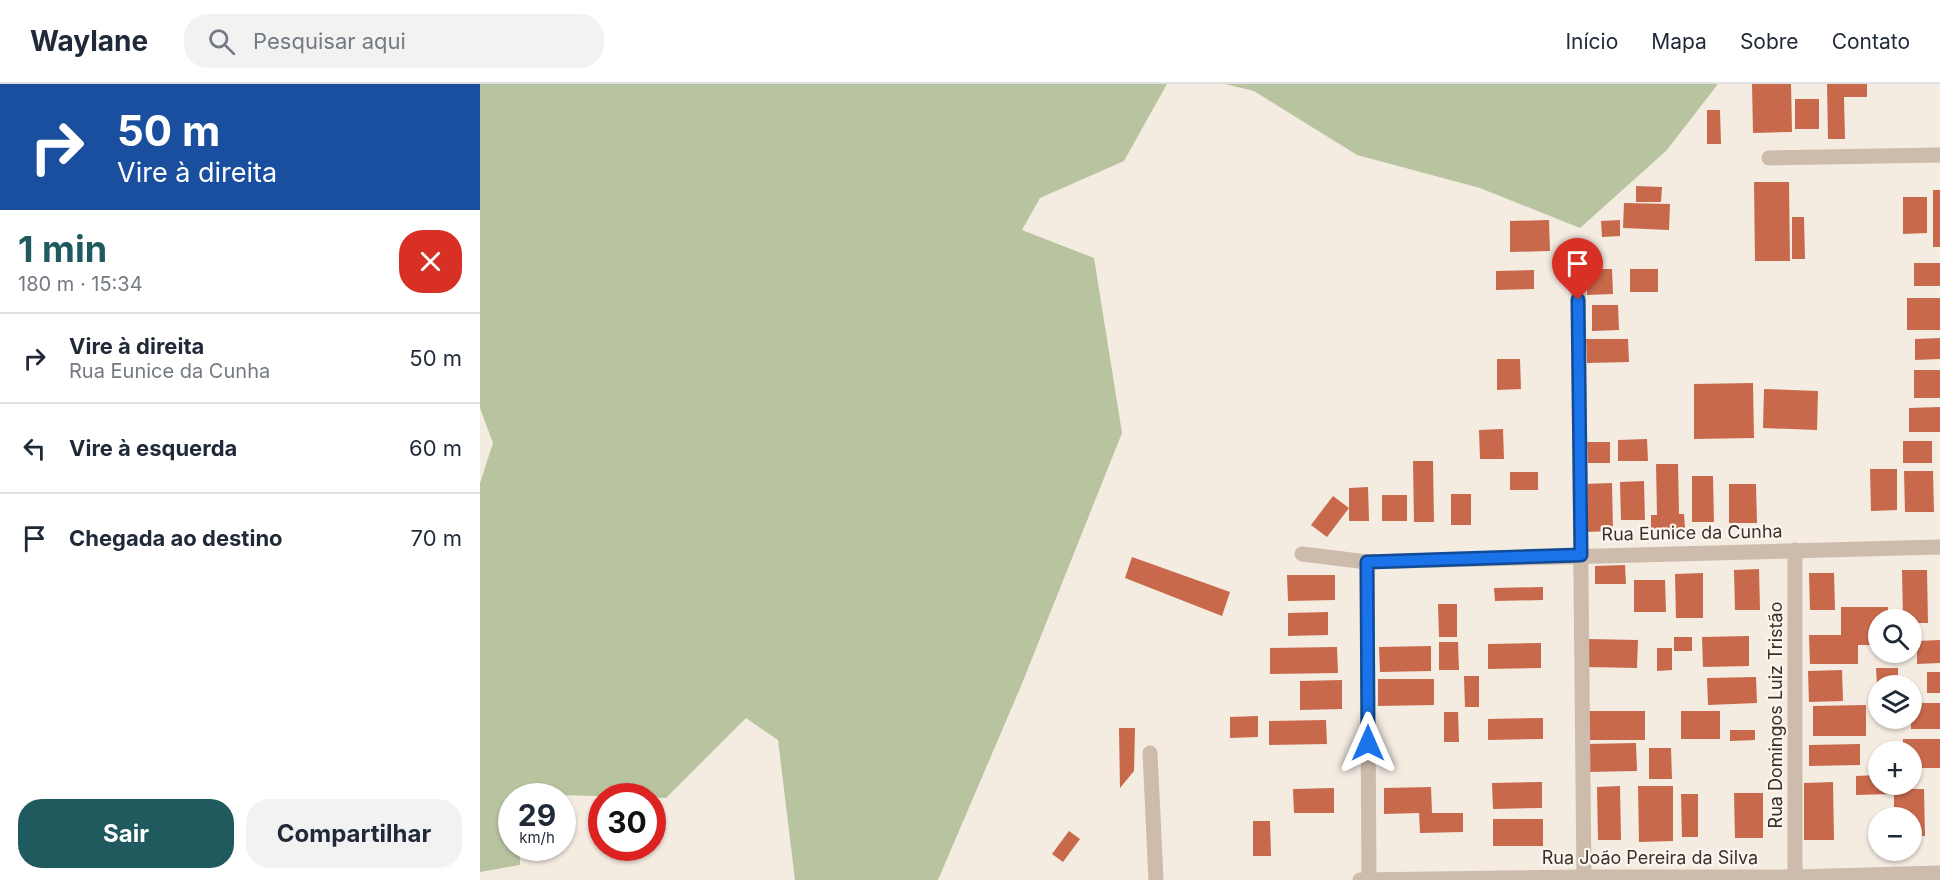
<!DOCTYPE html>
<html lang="pt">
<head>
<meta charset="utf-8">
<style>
	:root { --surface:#fff; --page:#f2f2f3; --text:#1f2937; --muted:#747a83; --line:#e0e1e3; --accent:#1f5a5e }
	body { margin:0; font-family:Inter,sans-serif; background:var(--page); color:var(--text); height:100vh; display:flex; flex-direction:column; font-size:22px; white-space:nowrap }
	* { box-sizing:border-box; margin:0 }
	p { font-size:20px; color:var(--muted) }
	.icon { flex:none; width:33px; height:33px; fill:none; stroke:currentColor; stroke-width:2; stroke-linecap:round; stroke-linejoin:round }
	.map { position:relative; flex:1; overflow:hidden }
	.panel { display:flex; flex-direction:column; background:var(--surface); width:480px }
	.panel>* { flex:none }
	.top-card { background:#1a4fa0; color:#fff; overflow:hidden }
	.tools { position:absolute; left:1388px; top:525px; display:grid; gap:12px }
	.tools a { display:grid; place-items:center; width:54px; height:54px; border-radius:50%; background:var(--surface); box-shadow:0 2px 4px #0004; font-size:30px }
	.speed { position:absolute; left:18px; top:699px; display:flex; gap:12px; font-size:30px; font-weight:700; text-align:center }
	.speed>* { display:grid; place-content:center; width:78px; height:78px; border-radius:50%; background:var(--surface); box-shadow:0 2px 4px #0004; line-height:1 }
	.speed small { font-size:15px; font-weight:400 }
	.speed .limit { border:9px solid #d22; background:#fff; color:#111 }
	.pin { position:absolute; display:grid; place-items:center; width:51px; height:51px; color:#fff; margin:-62px -26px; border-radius:50% 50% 50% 0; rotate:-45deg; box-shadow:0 0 6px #0007 }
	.pin .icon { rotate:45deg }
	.me { position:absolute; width:66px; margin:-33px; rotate:0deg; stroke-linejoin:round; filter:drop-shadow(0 0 4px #0008) }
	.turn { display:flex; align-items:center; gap:21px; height:126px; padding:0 18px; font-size:27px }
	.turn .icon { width:78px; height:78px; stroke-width:2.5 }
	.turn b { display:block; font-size:42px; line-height:51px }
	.round { display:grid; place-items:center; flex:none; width:63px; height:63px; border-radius:24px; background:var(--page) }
	.headline { display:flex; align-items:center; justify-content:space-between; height:102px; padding:0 18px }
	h1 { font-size:36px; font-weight:700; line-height:45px; color:var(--accent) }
	.button { display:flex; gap:12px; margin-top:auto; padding:12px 18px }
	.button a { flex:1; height:69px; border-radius:24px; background:var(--accent); color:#fff; font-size:24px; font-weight:700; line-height:69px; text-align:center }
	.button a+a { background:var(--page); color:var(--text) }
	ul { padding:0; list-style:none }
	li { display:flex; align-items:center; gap:18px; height:90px; padding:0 18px; border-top:2px solid var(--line) }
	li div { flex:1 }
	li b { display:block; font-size:22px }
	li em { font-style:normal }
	header { display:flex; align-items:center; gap:36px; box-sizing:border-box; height:84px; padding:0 30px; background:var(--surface); border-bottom:2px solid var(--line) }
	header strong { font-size:28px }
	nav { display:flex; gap:33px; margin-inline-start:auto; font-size:21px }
	.search { width:420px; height:54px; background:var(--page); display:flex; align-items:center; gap:15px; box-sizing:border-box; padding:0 21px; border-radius:24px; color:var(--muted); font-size:22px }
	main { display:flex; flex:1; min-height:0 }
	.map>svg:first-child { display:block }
</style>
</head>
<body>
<header>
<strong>Waylane</strong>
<div class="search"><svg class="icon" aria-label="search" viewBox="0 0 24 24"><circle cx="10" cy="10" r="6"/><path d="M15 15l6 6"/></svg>Pesquisar aqui</div>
<nav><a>Início</a><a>Mapa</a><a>Sobre</a><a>Contato</a></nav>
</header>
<main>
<section class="panel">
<div class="top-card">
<div class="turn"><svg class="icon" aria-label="right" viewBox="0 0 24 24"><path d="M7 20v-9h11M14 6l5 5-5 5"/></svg><div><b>50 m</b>Vire à direita</div></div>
</div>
<div class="headline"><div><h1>1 min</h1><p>180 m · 15:34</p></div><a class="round" style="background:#d93025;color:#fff"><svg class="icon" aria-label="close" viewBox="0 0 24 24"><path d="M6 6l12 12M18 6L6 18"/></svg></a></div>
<ul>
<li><svg class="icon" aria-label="right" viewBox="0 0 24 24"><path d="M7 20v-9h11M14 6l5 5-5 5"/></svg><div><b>Vire à direita</b><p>Rua Eunice da Cunha</p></div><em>50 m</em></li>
<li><svg class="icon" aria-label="left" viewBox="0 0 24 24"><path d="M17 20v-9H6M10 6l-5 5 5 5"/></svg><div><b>Vire à esquerda</b></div><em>60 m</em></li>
<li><svg class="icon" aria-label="arrive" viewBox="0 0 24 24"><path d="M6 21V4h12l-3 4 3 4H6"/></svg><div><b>Chegada ao destino</b></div><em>70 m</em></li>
</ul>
<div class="button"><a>Sair</a><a>Compartilhar</a></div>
</section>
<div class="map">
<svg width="1460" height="796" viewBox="0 0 1460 796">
	<rect width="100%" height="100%" fill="#f4ebe1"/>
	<g fill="#b8c4a0">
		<path d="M0 0H687L644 77 560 114 542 146 614 174 642 349 541 602 458 796H315L298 656 266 634 186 714 41 710V712H32V764H40V781L0 788V399L13 359 0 324Z"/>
		<path d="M745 0H1238L1186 67 1100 144 1000 104 877 71 774 7Z"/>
	</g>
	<g fill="#c8694b">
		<path d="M1272 0H1311L1312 48 1273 49Z"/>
		<path d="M1347 0H1387V13H1364L1365 55H1348Z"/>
		<rect x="1315" y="15" width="24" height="30"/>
		<path d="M1227 26H1240L1241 60H1227Z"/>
		<path d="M1274 98H1309L1310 177H1275Z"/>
		<path d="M1156 102 1182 103 1181 118H1156Z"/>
		<rect x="1453" y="106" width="7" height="57"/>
		<path d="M1423 113H1447V149L1423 150Z"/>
		<path d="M1144 119 1190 120 1189 146 1143 144Z"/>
		<path d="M1312 133H1324L1325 175H1312Z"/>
		<path d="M1069 136 1070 167 1030 168V137Z"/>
		<path d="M1140 136V152L1122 153 1121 137Z"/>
		<rect x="1434" y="179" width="26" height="23"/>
		<path d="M1106 185H1132L1133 210 1107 211Z"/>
		<rect x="1150" y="185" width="28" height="23"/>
		<path d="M1054 186V205L1016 206V187Z"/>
		<rect x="1427" y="214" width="33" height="32"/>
		<path d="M1112 221H1138L1139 246 1112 247Z"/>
		<path d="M1460 254V275L1435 276V255Z"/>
		<path d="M1106 255H1148L1149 278 1107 279Z"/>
		<path d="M1017 275H1040L1041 305 1017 306Z"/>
		<rect x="1434" y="286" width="26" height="28"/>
		<path d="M1273 299 1274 354 1214 355V300Z"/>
		<path d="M1284 305 1338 307 1337 346 1283 344Z"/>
		<path d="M1460 323V348H1429V324Z"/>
		<path d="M1023 345 1024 375H1000L999 346Z"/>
		<path d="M1167 355 1168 377H1138V356Z"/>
		<rect x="1423" y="357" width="29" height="22"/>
		<path d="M1107 358H1130V379H1108Z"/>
		<path d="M933 377H953L954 438H934Z"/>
		<path d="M1176 380H1198L1199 430H1204L1205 444 1171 445V431H1177Z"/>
		<path d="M1390 385H1417V426L1391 427Z"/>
		<path d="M1424 387H1453L1454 428H1425Z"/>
		<rect x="1030" y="388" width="28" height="18"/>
		<path d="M1212 392H1233L1234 438H1212Z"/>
		<path d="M1164 397 1165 436H1141L1140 398Z"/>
		<path d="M1132 399 1133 447 1104 448 1103 400Z"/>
		<path d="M1249 400H1276L1277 439H1249Z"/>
		<path d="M888 403 889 437H869V404Z"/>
		<rect x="971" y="410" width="20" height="31"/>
		<rect x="902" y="411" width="25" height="26"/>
		<path d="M853 412 869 424 847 453 831 441Z"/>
		<path d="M652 473 750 508 742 532 645 494Z"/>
		<path d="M1145 481 1146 500H1115V482Z"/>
		<path d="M1279 485 1280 526H1255L1254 486Z"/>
		<path d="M1422 486H1447L1448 539H1431V536H1423Z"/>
		<path d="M1223 489V534H1196L1195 490Z"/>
		<path d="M1329 489H1354L1355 526H1330Z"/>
		<path d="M807 491H855V516L808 517Z"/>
		<path d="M1154 496H1185L1186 528H1154Z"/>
		<path d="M1063 503V516L1015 517 1014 504Z"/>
		<path d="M958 520H977V553H959Z"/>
		<path d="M1361 523H1408V536H1398V561H1378V580H1330L1329 551H1361Z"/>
		<path d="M848 528V551L808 552V529Z"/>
		<path d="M1269 552V582L1223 583 1222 553Z"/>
		<rect x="1194" y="553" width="18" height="14"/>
		<path d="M1107 555 1158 556 1157 584 1106 583Z"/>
		<path d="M1460 556V579L1437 580V557Z"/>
		<path d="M959 558H978L979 586H959Z"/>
		<path d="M1061 559V584L1008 585V560Z"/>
		<path d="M951 562V587L900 588 899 563Z"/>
		<path d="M857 563 858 589 790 590V564Z"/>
		<path d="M1177 564H1192V586L1177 587Z"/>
		<path d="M1396 584H1418V602H1397Z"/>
		<path d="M1362 586 1363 617 1329 618 1328 587Z"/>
		<rect x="1447" y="588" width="13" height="21"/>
		<path d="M984 592H999V623H985Z"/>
		<path d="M1276 593 1277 619 1228 621 1227 594Z"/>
		<path d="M898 595H954V621L898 622Z"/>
		<path d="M862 596V625L820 626V597Z"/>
		<rect x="1431" y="619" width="29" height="26"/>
		<path d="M1386 621V652H1333V622Z"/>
		<rect x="1106" y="627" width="59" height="29"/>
		<rect x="1201" y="627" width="39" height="28"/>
		<path d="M964 628H978L979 658H964Z"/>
		<path d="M778 632V653L750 654V633Z"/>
		<path d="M1063 634V655L1008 656V635Z"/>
		<path d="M846 636 847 660 789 661V637Z"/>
		<path d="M639 644H655L654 687 640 704Z"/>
		<path d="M1250 646H1275V656L1250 657Z"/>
		<path d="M1423 655H1460V684H1431V668H1423Z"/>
		<path d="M1156 659 1157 687 1107 688V660Z"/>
		<path d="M1380 660V681L1329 682V661Z"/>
		<path d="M1169 664H1191L1192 695H1169Z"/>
		<path d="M1398 691V700H1410L1411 710 1376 711V692Z"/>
		<path d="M1062 698V724L1013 725 1012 699Z"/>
		<path d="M1353 698 1354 756H1324V699Z"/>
		<path d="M1140 702 1141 756H1118L1117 703Z"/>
		<path d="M1158 702H1193V757L1159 758Z"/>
		<path d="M951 703 952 729H983V748L940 749 939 729 904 730V704Z"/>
		<path d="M854 704V729H814L813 705Z"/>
		<path d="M1414 705H1444L1445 752H1431V734H1414Z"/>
		<path d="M1254 709H1283V754H1255Z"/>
		<path d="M1201 710H1218V753H1202Z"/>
		<rect x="1013" y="735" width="50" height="27"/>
		<path d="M773 737H790L791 772H773Z"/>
		<path d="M589 747 600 755 583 778 572 770Z"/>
	</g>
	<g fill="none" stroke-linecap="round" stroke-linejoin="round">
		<g stroke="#cdbbac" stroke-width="15">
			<path d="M1289 74 1460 71"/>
			<path d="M1098 193 1104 796"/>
			<path d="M1315 466V796"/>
			<path d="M822 470 887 478 1460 463"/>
			<path d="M887 478 889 796"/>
			<path d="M670 669 676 796"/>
			<path d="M880 796 1104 793H1315L1460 789"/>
		</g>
	</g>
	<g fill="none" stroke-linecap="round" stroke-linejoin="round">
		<defs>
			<path id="route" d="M888 659 887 478 1101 471 1098 216"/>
		</defs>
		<use href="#route" stroke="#114b97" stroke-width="15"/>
		<use href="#route" stroke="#1a73e8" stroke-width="10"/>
	</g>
	<g text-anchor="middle" stroke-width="4.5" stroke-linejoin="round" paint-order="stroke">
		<g font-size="18" fill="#3b302b" stroke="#fbf5ee">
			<text transform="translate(1212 449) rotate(-1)" y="6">Rua Eunice da Cunha</text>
			<text transform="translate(1296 631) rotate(-90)" y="6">Rua Domingos Luiz Tristão</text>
			<text x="1170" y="780">Rua João Pereira da Silva</text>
		</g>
	</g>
</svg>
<div class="tools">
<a><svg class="icon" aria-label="search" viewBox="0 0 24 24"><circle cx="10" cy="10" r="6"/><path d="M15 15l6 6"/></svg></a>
<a><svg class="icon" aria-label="layers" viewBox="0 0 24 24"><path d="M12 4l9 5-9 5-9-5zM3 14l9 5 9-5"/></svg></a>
<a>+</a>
<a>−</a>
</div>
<div class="speed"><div>29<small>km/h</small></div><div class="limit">30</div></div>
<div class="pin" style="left:1098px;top:216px;background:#d93025"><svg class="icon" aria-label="arrive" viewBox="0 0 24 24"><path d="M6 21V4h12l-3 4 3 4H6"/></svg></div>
<svg class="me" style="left:888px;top:659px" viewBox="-20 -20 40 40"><path d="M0-17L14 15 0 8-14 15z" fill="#1a73e8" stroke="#fff" stroke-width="4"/></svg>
</div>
</main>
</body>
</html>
